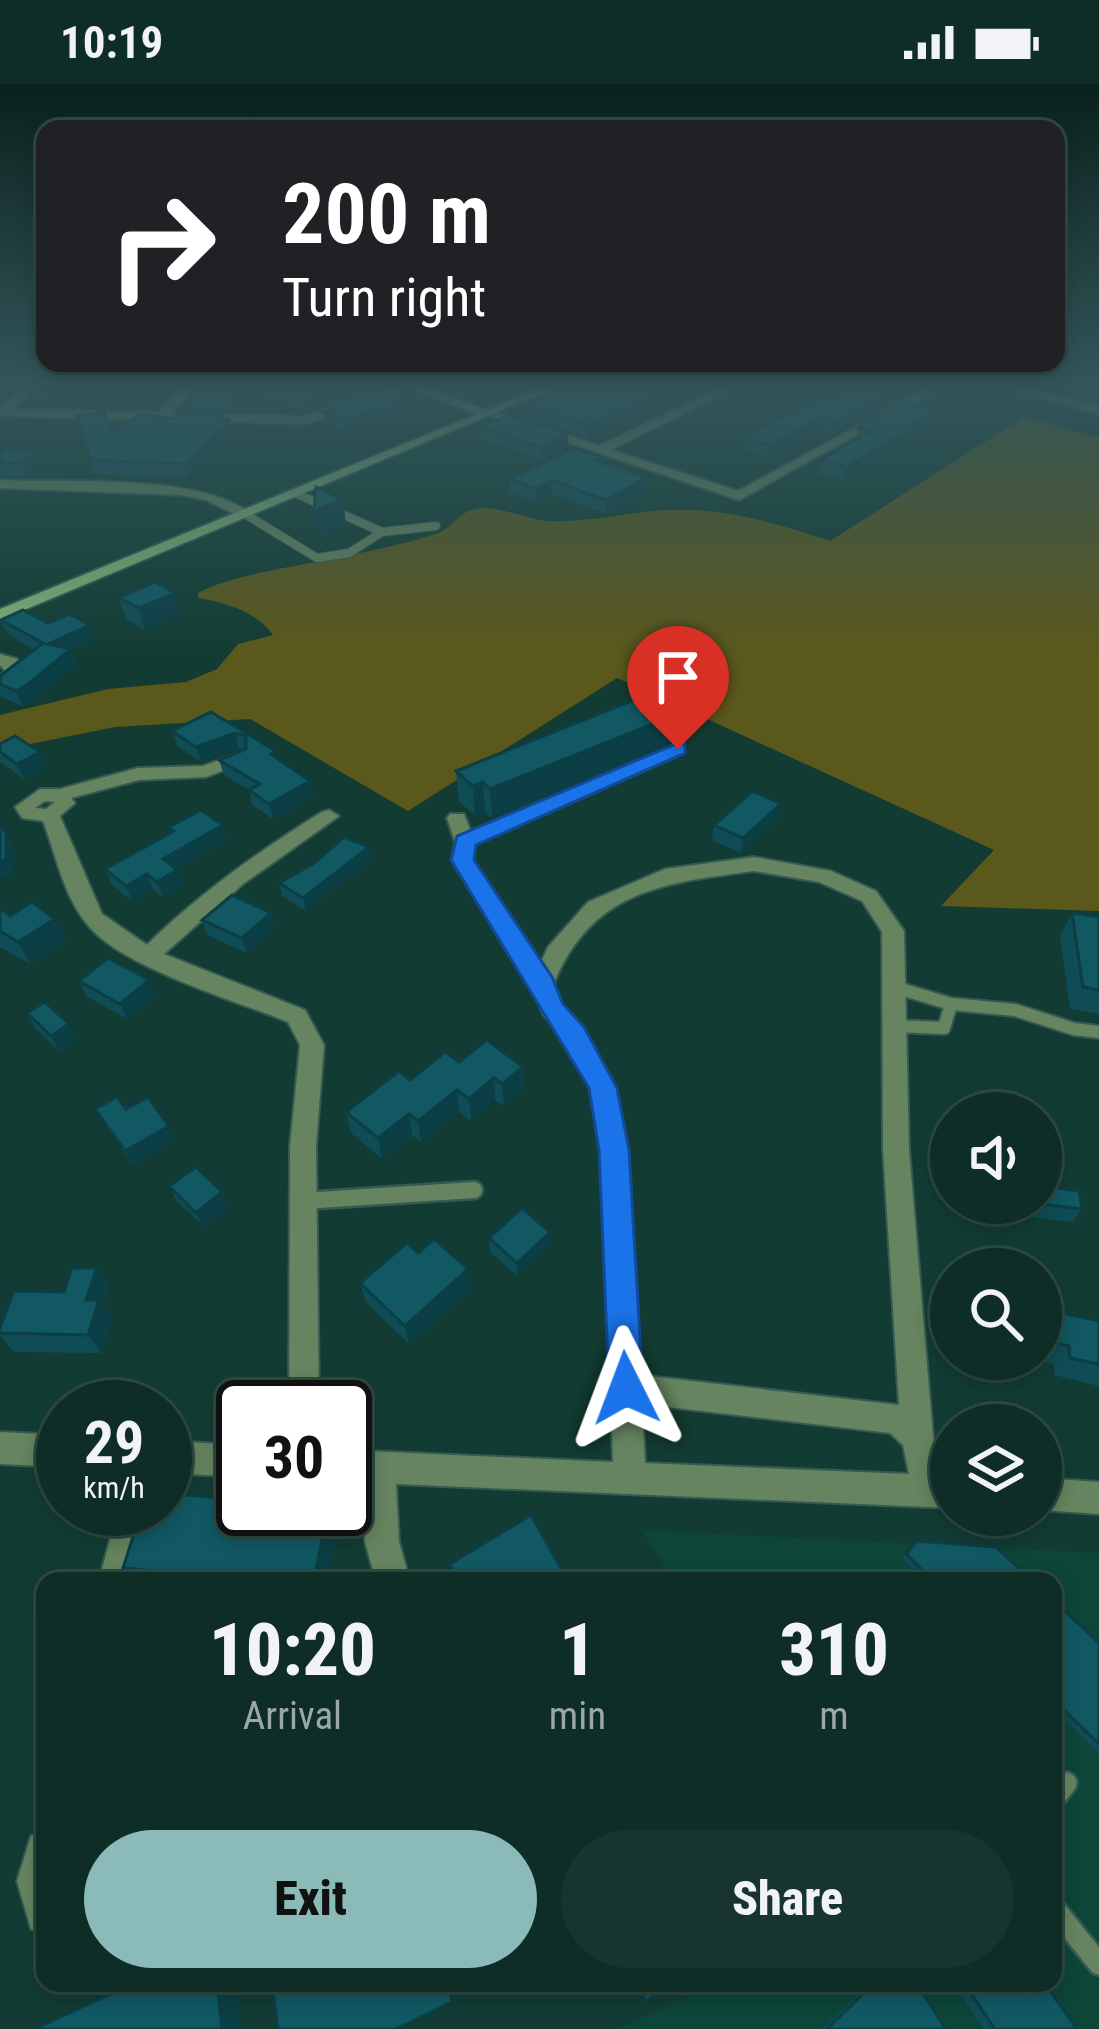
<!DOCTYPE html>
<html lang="en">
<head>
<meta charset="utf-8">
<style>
	:root { --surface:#0e2d26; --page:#17352e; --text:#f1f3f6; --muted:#9ba8a7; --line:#2e4943; --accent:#8bbbb9 }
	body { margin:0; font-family:"Roboto Condensed",sans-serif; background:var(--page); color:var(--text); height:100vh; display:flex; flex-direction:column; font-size:45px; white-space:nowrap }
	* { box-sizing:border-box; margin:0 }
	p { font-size:39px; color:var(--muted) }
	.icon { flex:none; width:66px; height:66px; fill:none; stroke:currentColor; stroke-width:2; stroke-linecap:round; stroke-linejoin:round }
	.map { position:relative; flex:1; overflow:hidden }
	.sheet { position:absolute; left:36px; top:1488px; width:1026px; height:420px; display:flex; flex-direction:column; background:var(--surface); border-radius:24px; box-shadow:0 6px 18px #0003,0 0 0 3px var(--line) }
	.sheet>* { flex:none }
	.guide { position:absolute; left:36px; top:36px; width:1029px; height:252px; border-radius:24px; box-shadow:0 6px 18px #0003,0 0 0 3px var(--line); background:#202124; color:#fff; overflow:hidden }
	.tools { position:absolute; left:930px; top:1008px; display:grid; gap:24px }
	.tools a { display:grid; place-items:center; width:132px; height:132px; border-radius:50%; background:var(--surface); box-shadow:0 6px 18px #0003,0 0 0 3px var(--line); font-size:60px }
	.speed { position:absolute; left:36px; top:1296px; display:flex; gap:24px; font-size:60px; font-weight:700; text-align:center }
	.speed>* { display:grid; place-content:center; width:156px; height:156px; border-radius:50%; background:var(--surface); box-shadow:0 6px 18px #0003,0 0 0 3px var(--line); line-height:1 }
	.speed small { font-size:30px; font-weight:400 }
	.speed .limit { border:6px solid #111; border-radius:18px; background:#fff; color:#111 }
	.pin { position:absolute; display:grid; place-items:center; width:102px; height:102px; color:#fff; margin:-123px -51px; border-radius:50% 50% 50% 0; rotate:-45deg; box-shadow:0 0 12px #0007 }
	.pin .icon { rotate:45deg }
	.me { position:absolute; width:132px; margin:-66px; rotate:357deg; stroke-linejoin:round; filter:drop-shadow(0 0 9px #0008) }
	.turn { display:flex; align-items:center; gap:42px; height:252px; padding:0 48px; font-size:54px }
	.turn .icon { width:156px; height:156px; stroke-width:2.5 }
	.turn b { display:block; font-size:84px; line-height:102px }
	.eta { display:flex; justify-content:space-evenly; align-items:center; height:204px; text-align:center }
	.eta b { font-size:72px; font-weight:800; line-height:84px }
	.action { display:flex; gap:24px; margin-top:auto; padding:24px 48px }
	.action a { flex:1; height:138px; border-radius:72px; background:var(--accent); color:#111; font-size:48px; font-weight:800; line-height:138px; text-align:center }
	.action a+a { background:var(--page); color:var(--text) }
	.status { display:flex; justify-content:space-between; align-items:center; height:84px; padding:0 60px; background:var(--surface); direction:ltr }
	.status svg { height:33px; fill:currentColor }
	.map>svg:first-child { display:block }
</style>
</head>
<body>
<div class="status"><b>10:19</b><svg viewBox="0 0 49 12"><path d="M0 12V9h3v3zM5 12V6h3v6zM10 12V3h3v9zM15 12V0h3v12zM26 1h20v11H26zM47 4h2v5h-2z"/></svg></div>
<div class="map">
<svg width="1099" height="1945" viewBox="0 0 1099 1945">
	<rect width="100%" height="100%" fill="#123c33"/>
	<path fill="#0d4539" d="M641 1446 1099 1469V1945H617L718 1899H1053V1497H674Z"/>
	<path fill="#5b581c" d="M1024 333 1099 353V827L941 822 994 766 617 594 408 727 250 635 115 643 0 666V631L108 605 186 598 217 585 238 560 273 551C258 528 224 518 198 514V509C226 493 289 483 322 477 354 470 408 460 438 449 454 443 458 428 476 425 499 421 524 435 548 437 587 439 628 428 668 426 726 424 776 439 830 457Z"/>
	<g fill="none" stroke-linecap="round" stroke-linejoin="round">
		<defs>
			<g id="lane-far3">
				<path d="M245 430 317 474 349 469 382 448 295 409"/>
				<path d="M382 448 436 442"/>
			</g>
			<g id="lane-far2">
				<path d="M894 903 951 920 944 944 894 942"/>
				<path d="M951 920 1015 926 1074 945 1099 948"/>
			</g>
			<path id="lane-far1" d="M303 1117 474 1106"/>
			<g id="lane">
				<path d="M1053 1716 1066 1699"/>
				<path d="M1053 1823 1099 1880"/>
			</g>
			<g id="street">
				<path d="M24 301H36L14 325 158 329 186 301H198L171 329 305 332 401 301 414 303 306 340 0 332V324Z"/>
				<path d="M726 301H741L611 366 738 407 922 307 932 309 739 416 483 330 493 327 599 362Z"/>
				<path d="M995 301H1015L1099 322V330Z"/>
				<path d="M0 396C70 399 197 389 252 430L240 433 206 416 181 411 0 404Z"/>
				<path d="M0 570 17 575 22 588 0 607V592L5 587 0 581Z"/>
				<path d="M678 660 684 661V669L474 761 472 776 541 878 548 863 588 818 665 785 754 773 831 787 876 807 904 847 909 1065 933 1352 941 1391 951 1392V1424L396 1400 399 1458 410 1497H376L365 1458 364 1399 345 1398V1366L613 1378 601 1066 591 1004 566 956 543 930 532 900 452 776 455 758 447 734 450 730H464L471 748ZM754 787 819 798 862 817 882 848 883 1065 899 1321 640 1291 627 1066 615 1004 583 944 561 920 554 899C593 805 665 799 754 787ZM642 1320 890 1349 903 1361 909 1390 645 1379Z"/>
				<path d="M240 668 246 670V678L206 693 139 696 71 714 75 719 60 732 102 830 147 861C200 809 259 767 322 728L329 726 339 732 243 800 164 870 305 926 324 961 316 1062 319 1323H289L290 1062 300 961 288 938C237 917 120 883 87 840 63 811 56 770 43 737L22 734 15 723 40 705H60L138 684 203 682ZM45 717 55 718 46 725 35 724Z"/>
				<path d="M0 1348 63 1351V1383L0 1380Z"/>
				<path d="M165 1357 243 1361V1393L165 1389Z"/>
				<path d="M1041 1394 1099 1398V1430L1041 1426Z"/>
				<path d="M118 1425H150L133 1497H99Z"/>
				<path d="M45 1746V1851L31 1845 17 1797 31 1752Z"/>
			</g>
			<path id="secondary" d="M399 301H416L487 326 546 301H562L0 536V525L477 330Z"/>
		</defs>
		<use href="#lane-far3" stroke="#345a51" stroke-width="10"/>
		<use href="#lane-far2" stroke="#345a51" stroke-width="16"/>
		<use href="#lane-far1" stroke="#345a51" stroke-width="21"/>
		<use href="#lane" stroke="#345a51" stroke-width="26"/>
		<use href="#street" stroke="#345a51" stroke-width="4"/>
		<use href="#secondary" stroke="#345a51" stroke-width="4"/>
		<use href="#lane-far3" stroke="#65845f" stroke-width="8"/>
		<use href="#lane-far2" stroke="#65845f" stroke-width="12"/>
		<use href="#lane-far1" stroke="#65845f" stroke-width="16"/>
		<use href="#lane" stroke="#65845f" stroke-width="21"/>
		<use href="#street" fill="#65845f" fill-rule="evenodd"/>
		<use href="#secondary" fill="#7fb176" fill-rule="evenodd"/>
	</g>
	<g fill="#0f4c55">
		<path d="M201 301H364L365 305 304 327 248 308 236 326 195 325 192 313Z"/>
		<path d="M697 301 588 354 530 334V322Z"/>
		<path d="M409 315 410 325 346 347 325 338 323 328Z"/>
		<path d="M826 319 881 324 834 350 822 346 767 374 742 366 744 353Z"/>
		<path d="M222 330 223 336 231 349 188 393 95 390 76 332 112 347Z"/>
		<path d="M932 339 910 352 909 358 844 397 819 389 822 376 856 356 858 344Z"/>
		<path d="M481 343 568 350V363L541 376 482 356Z"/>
		<path d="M0 365 42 380 26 392 0 393Z"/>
		<path d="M600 378 646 407 605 429 552 410 536 418 510 409V395Z"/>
		<path d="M119 514 181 530 145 546 126 535Z"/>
		<path d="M1 536 90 541 95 556 72 567 77 580 33 616 22 622 0 612V592L34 566 7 550Z"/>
		<path d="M684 625 683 656 492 734 485 728 475 732 459 717 456 687Z"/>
		<path d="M211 628 310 697 314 712 273 735 252 721 249 706 224 691 219 676 245 666 238 664 201 678 177 662 172 647Z"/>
		<path d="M0 660 40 668 46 683 24 695 0 678Z"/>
		<path d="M778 735 740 769 712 756 714 741Z"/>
		<path d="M169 743 227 756 176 785 183 801 163 813 153 805 132 817 111 800 105 785 171 748Z"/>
		<path d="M369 763 371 776 306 827 282 812 279 799Z"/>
		<path d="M0 824 10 832 55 835 66 858 30 880 0 863Z"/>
		<path d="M271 829 275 844 247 869 207 851 202 836Z"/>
		<path d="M1072 829 1099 833V930L1070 925 1060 852Z"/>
		<path d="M149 896 155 911 127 935 86 912 79 897Z"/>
		<path d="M27 929 77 955 59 967 35 944Z"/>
		<path d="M459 978 523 983 524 1004 504 1022 495 1016 471 1037 459 1028 421 1058 412 1051 382 1075 351 1049 346 1028 410 996Z"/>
		<path d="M95 1025H126L176 1056 132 1081Z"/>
		<path d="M169 1102 228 1122 203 1142 176 1116Z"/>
		<path d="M1057 1104 1082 1125 1072 1138 1011 1131 1010 1119H1041Z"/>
		<path d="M550 1148V1161L518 1192 490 1168 489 1154Z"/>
		<path d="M418 1169 468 1185 471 1205 409 1260 366 1218 360 1199Z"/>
		<path d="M97 1184 109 1203 103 1222 112 1235 101 1269 14 1268 0 1252V1244L64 1208Z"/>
		<path d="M1043 1225 1099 1237V1302L1054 1291V1280L1032 1275H1041V1227Z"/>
		<path d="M339 1443 327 1497H137L123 1484Z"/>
		<path d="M917 1457 1032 1497H924L902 1474Z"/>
		<path d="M1053 1516 1099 1559V1670L1053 1624Z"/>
		<path d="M883 1899H916L946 1945H822L868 1901H872L875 1907Z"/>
		<path d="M953 1899H1044L1077 1945H984Z"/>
	</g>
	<g fill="#0c3e45">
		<path d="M242 301H247L248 308 236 326 233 314Z"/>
		<path d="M339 301H364L365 305 304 327 302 315Z"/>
		<path d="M673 301H697L588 354V341Z"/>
		<path d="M58 307 61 319 37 321 33 309Z"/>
		<path d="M884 312 881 324 834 350 836 337Z"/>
		<path d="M409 315 410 325 346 347 344 336Z"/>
		<path d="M935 326 932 339 910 352 909 358 844 397 846 383Z"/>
		<path d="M222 330 224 341 229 336 231 349 188 393 185 380Z"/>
		<path d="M824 333 822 346 767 374 769 361Z"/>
		<path d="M568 350V363L541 376V363Z"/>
		<path d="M37 367 42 380 26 392 22 379Z"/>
		<path d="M647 394 646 407 605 429V416Z"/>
		<path d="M552 396V410L536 418V405Z"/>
		<path d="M343 415 346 441 318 454 314 427Z"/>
		<path d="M175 509 181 530 145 546 139 524Z"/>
		<path d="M90 541 95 556 72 567 77 580 33 616 22 622 16 607 48 560Z"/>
		<path d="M685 616 684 628 686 627 683 656 492 734 490 705Z"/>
		<path d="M235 649 238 664 201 678 196 663Z"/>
		<path d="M40 668 46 683 24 695 17 680Z"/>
		<path d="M310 697 314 712 273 735 269 720Z"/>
		<path d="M483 698 485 728 475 732 473 702Z"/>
		<path d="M781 720 778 735 740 769 743 754Z"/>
		<path d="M223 741 227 756 168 790 163 775Z"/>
		<path d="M6 748 14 763 13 792 0 793V777Z"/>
		<path d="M369 763 371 776 306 827 303 814Z"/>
		<path d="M177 786 183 801 163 813 157 798Z"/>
		<path d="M147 790 153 805 132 817 126 802Z"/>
		<path d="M271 829 275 844 247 869 242 854Z"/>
		<path d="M55 835 66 858 30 880 18 858Z"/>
		<path d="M149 896 155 911 127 935 120 920Z"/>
		<path d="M69 940 77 955 59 967 51 952Z"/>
		<path d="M523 983 524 1004 504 1022 502 1000Z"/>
		<path d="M494 994 495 1016 471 1037 469 1015Z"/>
		<path d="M457 1006 459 1028 421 1058 418 1037Z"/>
		<path d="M409 1030 412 1051 382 1075 378 1054Z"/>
		<path d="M169 1042 176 1056 132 1081 125 1067Z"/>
		<path d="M222 1108 228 1122 203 1142 196 1129Z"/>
		<path d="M550 1148V1161L518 1192 517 1179Z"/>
		<path d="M97 1184 109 1203 103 1222 112 1235 101 1269 88 1251 86 1216Z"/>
		<path d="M468 1185 471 1205 409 1260 405 1242Z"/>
		<path d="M329 1425 339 1443 327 1497H313Z"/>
		<path d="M217 1899H235L241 1945H222Z"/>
		<path d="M448 1899H454L457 1915 452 1918Z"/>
	</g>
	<g fill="#115863" stroke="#0c3e45" stroke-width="3">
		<path d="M30 301H55L58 307 33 309Z"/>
		<path d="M201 301H242L233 314 192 313Z"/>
		<path d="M263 301H339L302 315Z"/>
		<path d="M576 301H673L588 341 530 322Z"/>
		<path d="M857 304 884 312 836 337 824 333 769 361 744 353 818 316 826 319Z"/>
		<path d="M386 307 409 315 344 336 323 328Z"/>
		<path d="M906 318 935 326 907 344 912 345 846 383 822 376 870 347 858 344Z"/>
		<path d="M104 328 112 347 141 330 174 335 179 329 222 330 218 335 229 336 185 380 91 376 76 332Z"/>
		<path d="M509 331 568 350 541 363 481 343Z"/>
		<path d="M575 364 600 373 594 376 647 394 605 416 552 396 536 405 510 395Z"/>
		<path d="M0 365 37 367 22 379H0Z"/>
		<path d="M316 403 343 415 314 427Z"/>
		<path d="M155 498 175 509 139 524 119 514Z"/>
		<path d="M23 526 48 539 69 530 90 541 48 560 71 565 27 601 16 607 0 600V592L43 559 1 536Z"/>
		<path d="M666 603 685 616 677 620 686 627 490 705 483 698 473 702 456 687Z"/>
		<path d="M211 628 276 667 271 670 310 697 269 720 249 706 260 700 219 676 246 665V652L235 649 196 663 172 647Z"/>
		<path d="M15 652 40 668 17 680 0 668V660Z"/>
		<path d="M753 707 781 720 743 754 714 741Z"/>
		<path d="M201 726 223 741 163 775 177 786 157 798 147 790 126 802 105 785 174 747 169 743Z"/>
		<path d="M0 742 6 748V776L0 777Z"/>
		<path d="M344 753 369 763 303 814 279 799 313 780Z"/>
		<path d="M232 811 271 829 242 854 202 836Z"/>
		<path d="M32 818 55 835 18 858 0 847V824L10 832Z"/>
		<path d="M1072 829 1099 833V906L1083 903Z"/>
		<path d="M108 874 149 896 120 920 79 897Z"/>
		<path d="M45 918 69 940 51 952 27 929Z"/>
		<path d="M487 956 523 983 502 1000 494 994 469 1015 457 1006 418 1037 409 1030 378 1054 346 1028 399 987 410 996 445 968 459 978Z"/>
		<path d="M117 1013 126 1025 148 1013 169 1042 125 1067 95 1025Z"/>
		<path d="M196 1083 222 1108 196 1129 169 1102Z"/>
		<path d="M1041 1083 1053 1084 1057 1104 1079 1107 1082 1125 1035 1119H1041Z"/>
		<path d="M522 1124 550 1148 517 1179 489 1154Z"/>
		<path d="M434 1155 468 1185 405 1242 360 1199 407 1159 418 1169Z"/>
		<path d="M72 1184H97L86 1216H99L88 1251 0 1249V1244L14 1207 64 1208Z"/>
		<path d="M1043 1225 1099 1237V1280L1070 1274 1069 1262 1044 1256Z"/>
		<path d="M165 1409 243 1416V1425H329L313 1497H256L123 1484 142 1425H165Z"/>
		<path d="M531 1431 568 1497H459L450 1480Z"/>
		<path d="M917 1457 996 1463 1032 1497H933L906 1470Z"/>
		<path d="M1053 1516 1099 1559V1660L1053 1615Z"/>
		<path d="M135 1899H217L222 1945H34Z"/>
		<path d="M272 1899H448L452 1918 396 1945H278Z"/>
		<path d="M637 1899H670L646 1918Z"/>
		<path d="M889 1899H916L946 1945H827L872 1901 878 1910Z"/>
		<path d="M964 1899H1044L1077 1945H995Z"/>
	</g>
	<linearGradient id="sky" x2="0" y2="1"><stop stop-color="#0a211c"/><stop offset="0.52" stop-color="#33565b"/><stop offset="1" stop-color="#33565b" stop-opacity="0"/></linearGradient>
	<rect width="1099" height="574" fill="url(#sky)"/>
	<path fill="#1a73e8" stroke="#114b97" stroke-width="3" d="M678 659 685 660V669L476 761 474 776 552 893 563 920 584 943 617 1004 629 1066 643 1304 638 1316 626 1320 614 1316 609 1304 599 1066 589 1004 451 776 457 752Z"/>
</svg>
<div class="tools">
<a><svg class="icon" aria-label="sound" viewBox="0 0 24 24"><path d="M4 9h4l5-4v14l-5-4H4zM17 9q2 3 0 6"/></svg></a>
<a><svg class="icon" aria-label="search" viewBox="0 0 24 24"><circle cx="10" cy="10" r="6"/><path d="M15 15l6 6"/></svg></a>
<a><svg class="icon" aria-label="layers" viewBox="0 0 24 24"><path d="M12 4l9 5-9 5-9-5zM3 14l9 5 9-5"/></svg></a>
</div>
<div class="speed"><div>29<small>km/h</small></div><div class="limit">30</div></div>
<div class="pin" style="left:678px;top:665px;background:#d93025"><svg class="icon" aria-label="arrive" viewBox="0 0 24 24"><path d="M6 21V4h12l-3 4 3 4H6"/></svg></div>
<svg class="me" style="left:626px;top:1304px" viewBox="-20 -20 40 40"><path d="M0-17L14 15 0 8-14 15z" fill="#1a73e8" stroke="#fff" stroke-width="4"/></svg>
<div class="guide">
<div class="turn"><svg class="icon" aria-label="right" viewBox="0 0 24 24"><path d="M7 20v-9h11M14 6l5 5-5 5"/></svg><div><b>200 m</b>Turn right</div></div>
</div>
<section class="sheet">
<div class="eta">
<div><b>10:20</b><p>Arrival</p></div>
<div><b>1</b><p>min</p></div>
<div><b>310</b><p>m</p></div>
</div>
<div class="action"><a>Exit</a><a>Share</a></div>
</section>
</div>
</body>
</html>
